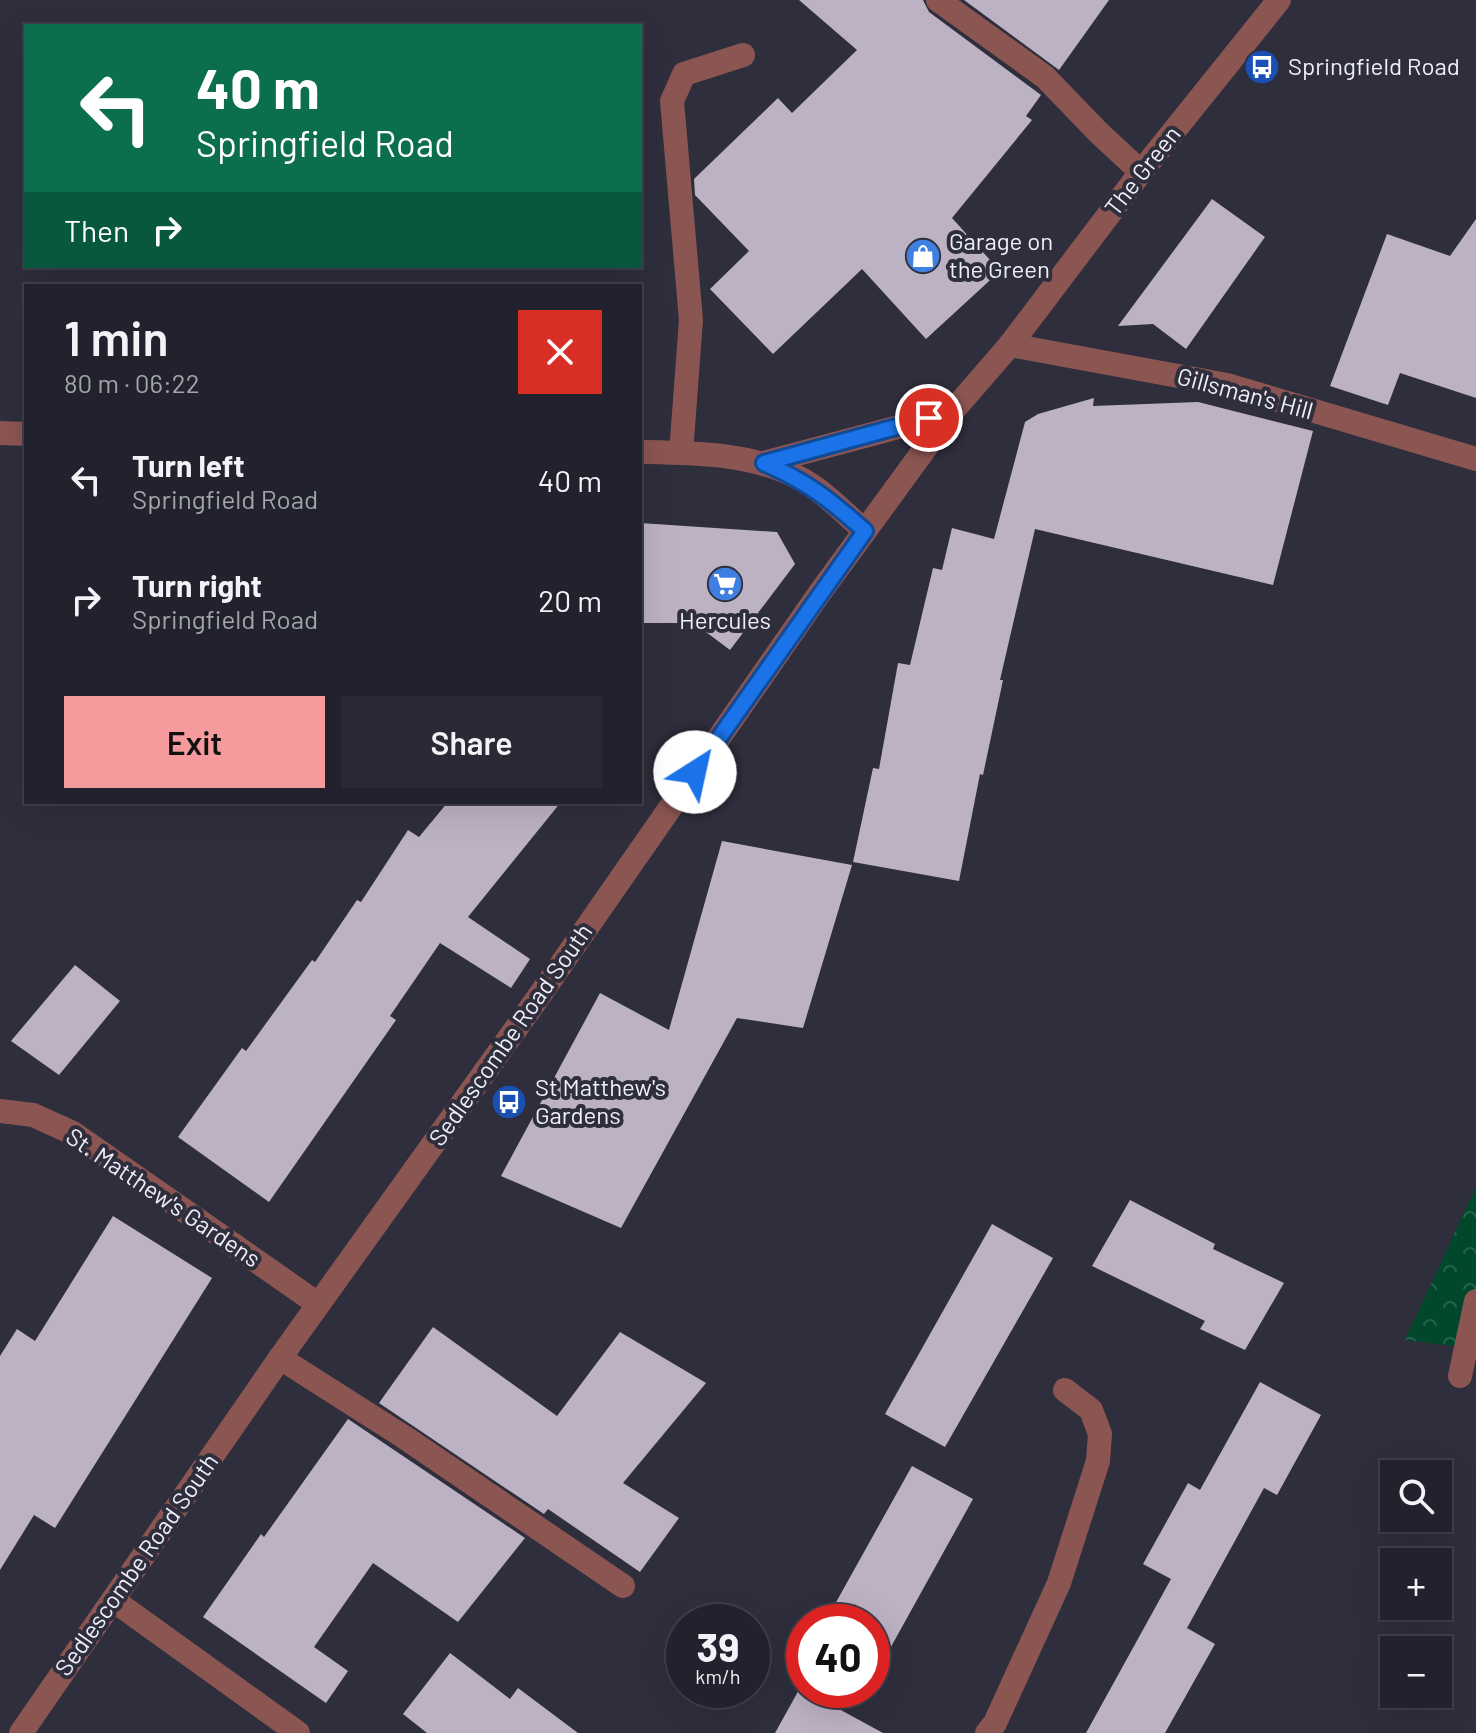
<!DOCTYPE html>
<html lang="en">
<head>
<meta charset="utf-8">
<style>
	:root { --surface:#22222e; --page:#2a2a36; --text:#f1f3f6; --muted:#a2a4aa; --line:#3f3f4a; --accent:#f59b9d }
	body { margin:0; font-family:Barlow,sans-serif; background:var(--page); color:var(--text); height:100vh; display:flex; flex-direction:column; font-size:30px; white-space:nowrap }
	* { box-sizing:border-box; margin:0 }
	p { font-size:26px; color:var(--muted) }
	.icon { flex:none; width:44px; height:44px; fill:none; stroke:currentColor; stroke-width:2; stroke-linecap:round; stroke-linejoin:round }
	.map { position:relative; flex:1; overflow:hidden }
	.drawer { position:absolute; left:24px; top:284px; width:618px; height:520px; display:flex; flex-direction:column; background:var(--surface); border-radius:0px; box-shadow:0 8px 32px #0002,0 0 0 2px var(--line) }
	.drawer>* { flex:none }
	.top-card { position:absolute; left:24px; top:24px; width:618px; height:244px; border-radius:0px; box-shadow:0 8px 32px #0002,0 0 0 2px var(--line); background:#0b6e4f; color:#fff; overflow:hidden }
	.fabs { position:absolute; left:1380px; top:1460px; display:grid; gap:16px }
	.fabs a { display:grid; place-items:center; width:72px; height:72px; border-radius:0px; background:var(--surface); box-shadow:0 8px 32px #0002,0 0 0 2px var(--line); font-size:40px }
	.speed { position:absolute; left:666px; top:1604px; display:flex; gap:16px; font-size:40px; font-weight:700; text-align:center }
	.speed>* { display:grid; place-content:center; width:104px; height:104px; border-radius:50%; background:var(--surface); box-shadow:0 8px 32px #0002,0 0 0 2px var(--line); line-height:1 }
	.speed small { font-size:20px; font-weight:400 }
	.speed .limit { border:12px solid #d22; background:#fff; color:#111 }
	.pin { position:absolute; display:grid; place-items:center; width:68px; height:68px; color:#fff; margin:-34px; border:4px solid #fff; border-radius:50%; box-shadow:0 2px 8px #0007 }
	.me { position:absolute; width:88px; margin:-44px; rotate:35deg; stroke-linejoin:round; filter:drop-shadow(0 0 6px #0008) }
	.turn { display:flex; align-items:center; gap:28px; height:168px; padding:0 40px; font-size:36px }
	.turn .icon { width:104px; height:104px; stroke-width:2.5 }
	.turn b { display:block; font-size:56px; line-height:68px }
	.then { display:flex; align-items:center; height:76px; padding:0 40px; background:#0003; gap:16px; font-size:30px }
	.round { display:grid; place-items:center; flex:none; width:84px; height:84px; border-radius:0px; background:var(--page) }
	.overview { display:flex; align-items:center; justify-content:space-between; height:136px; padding:0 40px }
	h1 { font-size:48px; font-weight:600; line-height:60px }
	.primary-button { display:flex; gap:16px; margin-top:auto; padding:16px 40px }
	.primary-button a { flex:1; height:92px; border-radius:0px; background:var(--accent); color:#111; font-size:32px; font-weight:600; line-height:92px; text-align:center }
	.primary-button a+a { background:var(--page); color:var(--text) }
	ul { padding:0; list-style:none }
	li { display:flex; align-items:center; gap:24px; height:120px; padding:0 40px }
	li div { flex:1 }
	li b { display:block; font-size:30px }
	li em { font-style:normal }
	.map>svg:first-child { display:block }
</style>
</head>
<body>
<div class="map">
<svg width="1476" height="1733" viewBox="0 0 1476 1733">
	<defs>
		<pattern id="forest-crowns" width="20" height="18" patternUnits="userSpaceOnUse" patternTransform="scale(2)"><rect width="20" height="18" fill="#00472c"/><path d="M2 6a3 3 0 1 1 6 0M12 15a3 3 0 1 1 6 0" fill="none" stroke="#26624b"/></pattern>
	</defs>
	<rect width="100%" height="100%" fill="#2e2e3d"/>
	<path fill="url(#forest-crowns)" d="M1476 1187V1349L1405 1340Z"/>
	<g fill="#bdb2c4">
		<path d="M799 0H923L929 12 1041 95 1026 116 1032 120 952 218 1000 271 926 339 862 269 773 354 710 289 749 251 695 195 694 179 778 98 792 113 857 50Z"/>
		<path d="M964 0H1109L1059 70Z"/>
		<path d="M1212 199 1265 237 1186 349 1153 324 1118 326Z"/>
		<path d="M1476 219V398L1400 373 1388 405 1330 386 1387 234 1450 256Z"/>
		<path d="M1094 398 1093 406 1198 402 1313 431 1273 585 1035 529 1000 680H1003L983 775 980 774 959 881 853 862 873 768 879 769 898 663 910 665 933 568 942 570 952 528 994 539 1025 422 1038 414Z"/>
		<path d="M640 523 777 532 795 564 730 650 694 623H640Z"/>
		<path d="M448 802H561L468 917 530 959 511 988 440 943 390 1016 396 1020 269 1202 178 1137 242 1048 246 1051 312 960 315 962 357 900 361 902 408 830 419 837Z"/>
		<path d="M722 841 852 865 803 1028 737 1018 621 1228 501 1176 600 993 669 1030Z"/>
		<path d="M75 965 120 1001 59 1075 11 1041Z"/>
		<path d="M1130 1200 1215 1244 1213 1249 1284 1283 1245 1350 1200 1329 1205 1321 1092 1266Z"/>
		<path d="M113 1216 212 1278 55 1528 34 1515 0 1570V1356L17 1329 35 1341Z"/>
		<path d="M992 1224 1053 1258 945 1447 885 1414Z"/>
		<path d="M433 1327 557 1416 620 1332 706 1383 623 1483 679 1518 640 1572 548 1509 544 1514 379 1403Z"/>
		<path d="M1260 1382 1321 1415 1277 1495 1264 1488 1187 1628 1215 1644 1165 1733H1086L1171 1579 1143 1564 1188 1483 1200 1490Z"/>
		<path d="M348 1419 525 1538 458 1622 373 1563 314 1647 348 1671 326 1703 203 1617 261 1534 264 1537Z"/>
		<path d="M912 1466 973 1499 872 1681V1622H825Z"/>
		<path d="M450 1653 510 1699 518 1688 578 1733H427L403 1714Z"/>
		<path d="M800 1688 804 1690 883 1733H775Z"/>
	</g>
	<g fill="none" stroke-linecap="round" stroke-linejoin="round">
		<g stroke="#8b5552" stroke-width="24">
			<path d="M938 0 1045 77 1098 132 1141 172"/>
			<path d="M1010 345 1227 385 1476 459"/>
			<path d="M0 433 26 434"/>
			<path d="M640 452C694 453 755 453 803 480 826 493 845 514 865 531"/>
			<path d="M681 453 691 320 672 101 684 74 743 55"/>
			<path d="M764 463 951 413"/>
			<path d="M0 1111 33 1115 73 1133 318 1304"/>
			<path d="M280 1358 404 1437 623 1586"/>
			<path d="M1460 1376 1476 1301"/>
			<path d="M113 1600 298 1733"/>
			<path d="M21 1733 280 1358 535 1002 819 594 951 413 1010 345 1141 172 1279 0"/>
			<path d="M987 1733 995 1723 1059 1583 1098 1461 1100 1434 1091 1410 1065 1390"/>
		</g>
	</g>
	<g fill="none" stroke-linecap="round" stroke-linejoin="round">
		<defs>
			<path id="route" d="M695 772 865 531C829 499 809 483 764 463L929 418"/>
		</defs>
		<use href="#route" stroke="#114b97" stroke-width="20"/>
		<use href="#route" stroke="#1a73e8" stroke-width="14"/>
	</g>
	<defs>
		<symbol id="bus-disc" viewBox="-11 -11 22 22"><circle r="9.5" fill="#1a4fb4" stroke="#2e2e3d"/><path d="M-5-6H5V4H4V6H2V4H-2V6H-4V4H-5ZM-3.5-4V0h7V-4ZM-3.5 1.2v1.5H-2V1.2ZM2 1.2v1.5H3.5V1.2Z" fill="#fff"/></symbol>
		<symbol id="shop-disc" viewBox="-11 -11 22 22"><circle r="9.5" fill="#3f7fe0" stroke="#2e2e3d"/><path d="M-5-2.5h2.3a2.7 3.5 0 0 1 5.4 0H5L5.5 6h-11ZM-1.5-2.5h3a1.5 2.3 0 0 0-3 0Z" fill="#fff"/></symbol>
		<symbol id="supermarket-disc" viewBox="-11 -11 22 22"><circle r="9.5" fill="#3f7fe0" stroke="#2e2e3d"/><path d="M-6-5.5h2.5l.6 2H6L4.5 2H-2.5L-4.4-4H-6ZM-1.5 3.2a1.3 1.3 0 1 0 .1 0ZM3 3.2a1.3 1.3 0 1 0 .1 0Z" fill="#fff"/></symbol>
	</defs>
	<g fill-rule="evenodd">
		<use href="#bus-disc" x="1242" y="47" width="40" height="40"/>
		<use href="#shop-disc" x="903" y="236" width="40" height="40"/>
		<use href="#supermarket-disc" x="705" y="564" width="40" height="40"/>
		<use href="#bus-disc" x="489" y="1082" width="40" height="40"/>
	</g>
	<g text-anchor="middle" stroke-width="8" stroke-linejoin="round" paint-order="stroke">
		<g font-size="24" fill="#eeeff9" stroke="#2e2e3d" text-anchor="start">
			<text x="1288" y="75">Springfield Road</text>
			<text x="949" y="250">Garage on<tspan x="949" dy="28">the Green</tspan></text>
			<text x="725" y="629" text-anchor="middle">Hercules</text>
			<text x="535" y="1096">St Matthew's<tspan x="535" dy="28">Gardens</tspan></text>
		</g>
		<g font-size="24" fill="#eeeff9" stroke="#2e2e3d">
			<text transform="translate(1143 171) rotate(-52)" y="8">The Green</text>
			<text transform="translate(1245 394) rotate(15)" y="8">Gillsman's Hill</text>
			<text transform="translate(511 1035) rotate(-55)" y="8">Sedlescombe Road South</text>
			<text transform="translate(163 1198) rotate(34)" y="8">St. Matthew's Gardens</text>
			<text transform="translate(137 1565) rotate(-55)" y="8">Sedlescombe Road South</text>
		</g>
	</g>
</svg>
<div class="fabs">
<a><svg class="icon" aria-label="search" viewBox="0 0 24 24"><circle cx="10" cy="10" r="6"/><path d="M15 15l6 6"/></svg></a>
<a>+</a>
<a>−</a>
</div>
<div class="speed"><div>39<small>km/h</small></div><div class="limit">40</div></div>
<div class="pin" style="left:929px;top:418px;background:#d93025"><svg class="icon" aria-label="arrive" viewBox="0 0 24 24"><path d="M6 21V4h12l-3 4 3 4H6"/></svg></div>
<svg class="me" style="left:695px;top:772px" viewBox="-20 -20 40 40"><circle r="19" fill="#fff"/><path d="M0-13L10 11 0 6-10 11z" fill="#1a73e8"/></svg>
<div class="top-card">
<div class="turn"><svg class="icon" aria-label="left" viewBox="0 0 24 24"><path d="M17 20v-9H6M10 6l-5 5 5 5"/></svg><div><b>40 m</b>Springfield Road</div></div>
<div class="then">Then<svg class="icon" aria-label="right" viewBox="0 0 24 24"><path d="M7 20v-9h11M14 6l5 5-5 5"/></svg></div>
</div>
<section class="drawer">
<div class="overview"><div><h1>1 min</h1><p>80 m · 06:22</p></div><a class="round" style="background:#d93025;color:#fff"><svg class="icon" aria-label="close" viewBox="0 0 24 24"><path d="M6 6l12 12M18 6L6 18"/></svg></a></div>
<ul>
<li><svg class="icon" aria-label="left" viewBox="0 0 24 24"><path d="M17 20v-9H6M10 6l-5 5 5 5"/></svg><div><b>Turn left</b><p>Springfield Road</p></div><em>40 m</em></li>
<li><svg class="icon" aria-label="right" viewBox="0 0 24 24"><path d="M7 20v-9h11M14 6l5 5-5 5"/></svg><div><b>Turn right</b><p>Springfield Road</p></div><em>20 m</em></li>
</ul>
<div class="primary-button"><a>Exit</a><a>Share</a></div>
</section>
</div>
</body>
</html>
